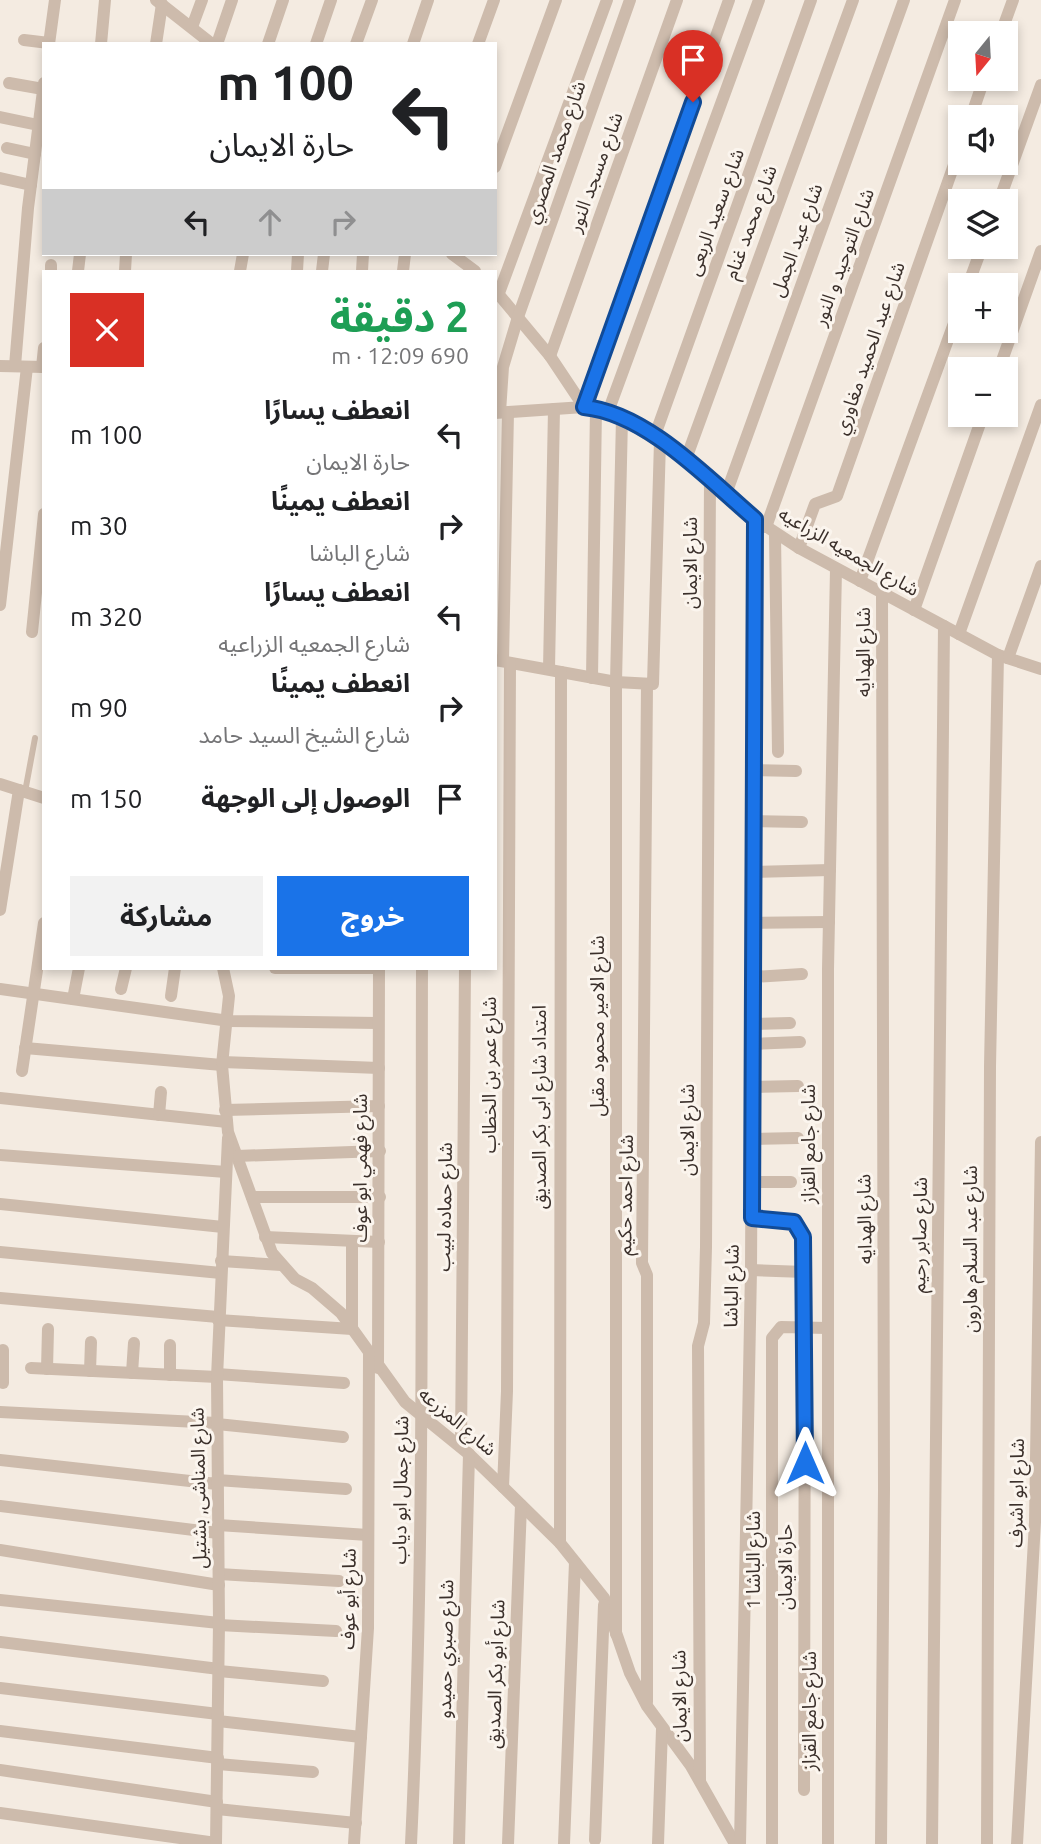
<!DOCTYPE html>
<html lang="ar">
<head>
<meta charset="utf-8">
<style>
	:root { --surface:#fff; --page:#f2f2f2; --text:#202124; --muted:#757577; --accent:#1a73e8 }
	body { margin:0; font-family:Ubuntu,"Noto Sans Arabic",sans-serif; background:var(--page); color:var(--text); direction:rtl; height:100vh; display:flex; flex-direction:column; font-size:26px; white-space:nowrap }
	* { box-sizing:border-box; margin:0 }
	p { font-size:23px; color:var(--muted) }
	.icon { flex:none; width:38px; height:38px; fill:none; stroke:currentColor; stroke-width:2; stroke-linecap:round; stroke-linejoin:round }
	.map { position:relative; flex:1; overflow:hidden; direction:ltr }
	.side { position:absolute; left:42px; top:270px; width:455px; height:700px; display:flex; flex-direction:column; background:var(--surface); border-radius:0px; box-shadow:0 4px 10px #0003; direction:rtl }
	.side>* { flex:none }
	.hud { position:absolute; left:42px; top:42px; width:455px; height:214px; border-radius:0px; box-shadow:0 4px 10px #0003; direction:rtl; background:#fff; color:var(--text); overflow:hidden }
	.needle { width:46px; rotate:198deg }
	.fabs { position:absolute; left:948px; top:21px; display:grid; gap:14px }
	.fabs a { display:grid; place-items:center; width:70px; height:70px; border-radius:0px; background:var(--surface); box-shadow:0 4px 10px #0003; font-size:35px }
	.pin { position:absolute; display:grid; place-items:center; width:60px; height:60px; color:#fff; margin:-72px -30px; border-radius:50% 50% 50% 0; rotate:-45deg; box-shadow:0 0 7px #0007 }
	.pin .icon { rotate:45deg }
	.me { position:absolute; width:77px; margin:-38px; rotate:0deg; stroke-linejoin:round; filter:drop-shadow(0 0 5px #0008) }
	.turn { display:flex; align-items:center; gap:24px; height:147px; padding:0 28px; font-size:32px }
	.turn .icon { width:91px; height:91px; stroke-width:2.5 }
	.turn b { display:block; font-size:49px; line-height:60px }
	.lanes { display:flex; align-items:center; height:66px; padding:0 28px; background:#0003; justify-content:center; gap:35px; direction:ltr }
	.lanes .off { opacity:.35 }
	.round { display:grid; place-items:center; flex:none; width:74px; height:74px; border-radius:0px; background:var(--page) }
	.head { display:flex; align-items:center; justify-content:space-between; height:119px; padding:0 28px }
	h1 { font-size:42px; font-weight:700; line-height:52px; color:#1e9e55 }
	.action { display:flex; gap:14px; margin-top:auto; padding:14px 28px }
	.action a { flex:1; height:80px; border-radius:0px; background:var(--accent); color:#fff; font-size:28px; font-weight:700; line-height:80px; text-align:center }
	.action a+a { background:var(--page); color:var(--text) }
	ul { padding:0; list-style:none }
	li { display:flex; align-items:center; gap:21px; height:91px; padding:0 28px }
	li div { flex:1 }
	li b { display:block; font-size:26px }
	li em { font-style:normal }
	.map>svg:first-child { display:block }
</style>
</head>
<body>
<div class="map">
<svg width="1041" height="1844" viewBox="0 0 1041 1844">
	<rect width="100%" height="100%" fill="#f4ebe1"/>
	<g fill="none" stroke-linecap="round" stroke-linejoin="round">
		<path stroke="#cdbbac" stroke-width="6" d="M25 792 35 738"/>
		<g stroke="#cdbbac" stroke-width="12">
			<path d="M156 0 212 44"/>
			<path d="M192 27 202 0"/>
			<path d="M1001 33 1013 0"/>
			<path d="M24 40 49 43"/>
			<path d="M49 44 55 0"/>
			<path d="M101 44 105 0"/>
			<path d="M156 44 162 4"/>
			<path d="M217 44 232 0"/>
			<path d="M268 44 283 0"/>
			<path d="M316 44 331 0"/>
			<path d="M356 44 372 0"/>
			<path d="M413 44 428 0"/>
			<path d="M478 44 494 0"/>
			<path d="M9 83 43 89"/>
			<path d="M0 117 38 125"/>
			<path d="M971 117 984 79"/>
			<path d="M7 148 35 154"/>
			<path d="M495 167 556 0"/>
			<path d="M0 178 31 185"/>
			<path d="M999 201 1041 85"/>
			<path d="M452 254 475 271"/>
			<path d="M51 271V265"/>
			<path d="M78 271 80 254"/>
			<path d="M125 271 126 254"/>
			<path d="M240 271 243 254"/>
			<path d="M297 271 298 254"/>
			<path d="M322 271 324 254"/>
			<path d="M362 271 363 254"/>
			<path d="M403 271 405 254"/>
			<path d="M968 285 982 247"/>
			<path d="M495 290 550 356 584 407"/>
			<path d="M499 293 607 0"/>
			<path d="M550 356 677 0"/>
			<path d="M0 366 44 367"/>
			<path d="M15 366 28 208 44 83"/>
			<path d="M42 367 44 348"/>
			<path d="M999 369 1041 251"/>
			<path d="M584 407 729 0"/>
			<path d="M500 412 503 367 518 317 630 0"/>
			<path d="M608 412 759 0"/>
			<path d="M495 413 584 407 615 414 686 459 755 519 799 548 998 655 1041 669"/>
			<path d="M654 438 811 0"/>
			<path d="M686 459 853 0"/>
			<path d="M726 494 904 0"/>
			<path d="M766 527 955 0"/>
			<path d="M775 534 778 752"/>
			<path d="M799 548 815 504 837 496 961 145"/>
			<path d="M860 581 961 304"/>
			<path d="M0 605 27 367"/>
			<path d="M914 610 983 415"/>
			<path d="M32 632 44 514"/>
			<path d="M959 634 1041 405"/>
			<path d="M1008 658 1041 566"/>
			<path d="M495 660 616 682 653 684 660 441"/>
			<path d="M503 661 508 412"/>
			<path d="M549 669 554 409"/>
			<path d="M592 678 596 408"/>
			<path d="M752 770 796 771"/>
			<path d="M0 784 44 798"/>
			<path d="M752 821 802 822"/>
			<path d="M752 872 830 870"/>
			<path d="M0 910 19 790"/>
			<path d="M752 923 829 922"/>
			<path d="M223 968 229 996 222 1065 228 1132 272 1253 295 1279 312 1288 341 1313 405 1402 469 1454 503 1487 560 1543 604 1598 630 1673 647 1706 691 1766 735 1844"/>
			<path d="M275 968H379"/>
			<path d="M752 977 802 974"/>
			<path d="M0 989 229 1021 378 1023"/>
			<path d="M121 989 126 968"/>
			<path d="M171 996 175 968"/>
			<path d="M73 999 79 968"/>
			<path d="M752 1024 790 1023"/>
			<path d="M752 1044 800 1042"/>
			<path d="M25 1048 222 1065"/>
			<path d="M222 1062 379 1068"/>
			<path d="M22 1071 44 923"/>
			<path d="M752 1087 798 1086"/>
			<path d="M0 1098 227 1122"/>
			<path d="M225 1110 379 1106"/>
			<path d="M159 1115 161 1092"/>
			<path d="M752 1139 798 1138"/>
			<path d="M0 1155 226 1172"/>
			<path d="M237 1156 380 1151"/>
			<path d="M752 1182H791"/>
			<path d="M252 1197H380"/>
			<path d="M0 1204 223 1227"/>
			<path d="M752 1218 795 1222 803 1237 805 1272 804 1790"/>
			<path d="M265 1237 379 1242"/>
			<path d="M0 1252 221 1273"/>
			<path d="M221 1261 281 1265"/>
			<path d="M751 1270 805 1272"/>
			<path d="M0 1298 218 1317"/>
			<path d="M218 1320 352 1329V1241"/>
			<path d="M170 1345V1375"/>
			<path d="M31 1368 217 1377"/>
			<path d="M378 1368 379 968"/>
			<path d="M47 1369 48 1329"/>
			<path d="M90 1371 91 1342"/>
			<path d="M132 1373 134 1343"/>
			<path d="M217 1374 344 1383"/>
			<path d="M3 1383V1350"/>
			<path d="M0 1412 217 1423"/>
			<path d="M217 1424 343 1437"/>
			<path d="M461 1447 465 968"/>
			<path d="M0 1460 217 1484"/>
			<path d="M217 1480 346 1489"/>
			<path d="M503 1487 507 1391 510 663"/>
			<path d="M0 1506 218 1533"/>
			<path d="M218 1525 368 1535"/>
			<path d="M560 1543 561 672"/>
			<path d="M0 1550 219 1585"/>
			<path d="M219 1574 339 1581"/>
			<path d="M0 1600 219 1623"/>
			<path d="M219 1625 336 1631"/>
			<path d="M616 1634V682L622 418"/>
			<path d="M0 1642 219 1669"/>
			<path d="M219 1671 323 1681"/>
			<path d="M0 1688 218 1714"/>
			<path d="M647 1702V1275L642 1263 647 685"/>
			<path d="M218 1721 361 1737"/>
			<path d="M0 1731 218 1758"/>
			<path d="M218 1764 313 1772"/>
			<path d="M0 1770 217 1802"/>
			<path d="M700 1781 698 1346 704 1323 706 1247 710 479"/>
			<path d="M217 1809 356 1823"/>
			<path d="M0 1813 216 1843"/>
			<path d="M595 1840 604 1605"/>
			<path d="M216 1844 219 1623 217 1377 228 1138"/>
			<path d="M354 1844 368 1628 369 1354"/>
			<path d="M411 1844C425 1552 421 1260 422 968"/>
			<path d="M459 1844 469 1454"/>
			<path d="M508 1844 521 1505"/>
			<path d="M564 1844 575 1562"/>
			<path d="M658 1844 662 1729"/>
			<path d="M740 1844 751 1270 755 519"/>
			<path d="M772 1844V1338L781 1327 827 1328"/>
			<path d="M828 1844V969L836 569"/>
			<path d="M881 1844 884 1490 882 593"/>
			<path d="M932 1844 944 626"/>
			<path d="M987 1844 990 1067 998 655"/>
			<path d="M1017 1844 1035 1522 1041 1142"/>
		</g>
	</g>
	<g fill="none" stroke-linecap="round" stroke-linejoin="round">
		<defs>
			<path id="route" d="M693 102 584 407C647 413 709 480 755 519L752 1218 794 1222 803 1237 805 1463"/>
		</defs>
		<use href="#route" stroke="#114b97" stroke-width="18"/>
		<use href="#route" stroke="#1a73e8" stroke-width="12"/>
	</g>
	<g text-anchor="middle" stroke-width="6" stroke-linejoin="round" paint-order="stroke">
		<g font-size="19" fill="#3b302b" stroke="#fbf5ee">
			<text transform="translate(555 152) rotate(-71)" y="7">شارع محمد المصري</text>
			<text transform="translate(595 172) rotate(-70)" y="7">شارع مسجد النور</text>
			<text transform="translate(715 212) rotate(-70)" y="7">شارع سعيد الربعى</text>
			<text transform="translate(750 222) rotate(-70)" y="7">شارع محمد غنام</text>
			<text transform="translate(796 240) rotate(-70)" y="7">شارع عيد الجمل</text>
			<text transform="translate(843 257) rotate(-70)" y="7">شارع التوحيد و النور</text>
			<text transform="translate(869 348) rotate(-71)" y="7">شارع عبد الحميد مغاوري</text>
			<text transform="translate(849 551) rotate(30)" y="7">شارع الجمعيه الزراعيه</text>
			<text transform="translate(690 563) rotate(-90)" y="7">شارع الايمان</text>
			<text transform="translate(863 652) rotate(-90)" y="7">شارع الهدايه</text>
			<text transform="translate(597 1026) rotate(-90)" y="7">شارع الامير محمود مقبل</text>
			<text transform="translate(489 1075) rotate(-90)" y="7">شارع عمر بن الخطاب</text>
			<text transform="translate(539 1107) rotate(-90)" y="7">امتداد شارع ابى بكر الصديق</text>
			<text transform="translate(687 1130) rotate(-90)" y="7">شارع الايمان</text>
			<text transform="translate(808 1144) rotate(-90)" y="7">شارع جامع القزاز</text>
			<text transform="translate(360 1168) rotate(-90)" y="7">شارع فهمي ابو عوف</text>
			<text transform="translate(625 1195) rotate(-89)" y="7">شارع احمد حكيم</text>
			<text transform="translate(444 1207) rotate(-89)" y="7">شارع حماده لبيب</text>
			<text transform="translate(864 1219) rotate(-91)" y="7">شارع الهدايه</text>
			<text transform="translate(919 1235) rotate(-89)" y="7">شارع صابر رحيم</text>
			<text transform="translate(970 1249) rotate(-90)" y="7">شارع عبد السلام هارون</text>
			<text transform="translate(731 1286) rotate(-89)" y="7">شارع الباشا</text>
			<text transform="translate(458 1421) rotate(40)" y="7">شارع المزرعه</text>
			<text transform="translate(198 1488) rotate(-91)" y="7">شارع المناشى, بشتيل</text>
			<text transform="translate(400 1490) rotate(-89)" y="7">شارع جمال ابو دياب</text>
			<text transform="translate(1016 1493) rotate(-89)" y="7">شارع ابو اشرف</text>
			<text transform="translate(753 1560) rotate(-90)" y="7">شارع الباشا 1</text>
			<text transform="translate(785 1567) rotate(-90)" y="7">حارة الايمان</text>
			<text transform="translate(348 1599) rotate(-89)" y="7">شارع أبو عوف</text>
			<text transform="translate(445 1649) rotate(-89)" y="7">شارع صبري حميدو</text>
			<text transform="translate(495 1674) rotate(-88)" y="7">شارع أبو بكر الصديق</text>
			<text transform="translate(679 1696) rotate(-91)" y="7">شارع الايمان</text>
			<text transform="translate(809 1711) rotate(-90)" y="7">شارع جامع القزاز</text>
		</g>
	</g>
</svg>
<div class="fabs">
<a><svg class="needle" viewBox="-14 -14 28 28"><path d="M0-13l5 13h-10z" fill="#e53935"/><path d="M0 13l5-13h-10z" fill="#757577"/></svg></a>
<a><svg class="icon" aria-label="sound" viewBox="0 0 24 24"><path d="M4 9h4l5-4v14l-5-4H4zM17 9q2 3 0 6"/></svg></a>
<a><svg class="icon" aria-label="layers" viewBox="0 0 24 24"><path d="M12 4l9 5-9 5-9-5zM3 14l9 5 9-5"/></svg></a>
<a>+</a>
<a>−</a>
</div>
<div class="pin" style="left:693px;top:102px;background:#d93025"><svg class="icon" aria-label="arrive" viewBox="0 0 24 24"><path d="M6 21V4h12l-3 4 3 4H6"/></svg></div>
<svg class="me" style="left:805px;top:1463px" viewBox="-20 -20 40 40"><path d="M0-17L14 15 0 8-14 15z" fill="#1a73e8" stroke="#fff" stroke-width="4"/></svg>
<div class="hud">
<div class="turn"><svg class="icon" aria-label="left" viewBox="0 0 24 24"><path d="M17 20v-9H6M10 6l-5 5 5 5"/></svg><div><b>100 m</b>حارة الايمان</div></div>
<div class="lanes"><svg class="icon" aria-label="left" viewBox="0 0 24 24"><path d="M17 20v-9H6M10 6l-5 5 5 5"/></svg><svg class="icon off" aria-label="ahead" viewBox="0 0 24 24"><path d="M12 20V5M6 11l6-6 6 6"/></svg><svg class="icon off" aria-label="right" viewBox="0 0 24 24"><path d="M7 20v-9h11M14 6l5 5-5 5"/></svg></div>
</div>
<section class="side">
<div class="head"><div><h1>2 دقيقة</h1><p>690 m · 12:09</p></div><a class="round" style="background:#d93025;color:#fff"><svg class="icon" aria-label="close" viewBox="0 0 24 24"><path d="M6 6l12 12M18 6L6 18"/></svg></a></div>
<ul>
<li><svg class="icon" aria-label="left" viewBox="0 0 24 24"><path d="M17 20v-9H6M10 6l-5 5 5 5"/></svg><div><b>انعطف يسارًا</b><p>حارة الايمان</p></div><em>100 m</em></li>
<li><svg class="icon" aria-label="right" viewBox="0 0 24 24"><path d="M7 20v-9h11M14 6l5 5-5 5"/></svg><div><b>انعطف يمينًا</b><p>شارع الباشا</p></div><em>30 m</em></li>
<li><svg class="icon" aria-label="left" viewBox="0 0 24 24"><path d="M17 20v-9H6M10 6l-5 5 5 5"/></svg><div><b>انعطف يسارًا</b><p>شارع الجمعيه الزراعيه</p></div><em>320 m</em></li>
<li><svg class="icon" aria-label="right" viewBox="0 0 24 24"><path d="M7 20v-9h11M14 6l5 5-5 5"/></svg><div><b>انعطف يمينًا</b><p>شارع الشيخ السيد حامد</p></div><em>90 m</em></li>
<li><svg class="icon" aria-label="arrive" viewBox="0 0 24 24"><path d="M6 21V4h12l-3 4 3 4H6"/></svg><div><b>الوصول إلى الوجهة</b></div><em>150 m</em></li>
</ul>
<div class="action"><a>خروج</a><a>مشاركة</a></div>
</section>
</div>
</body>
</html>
